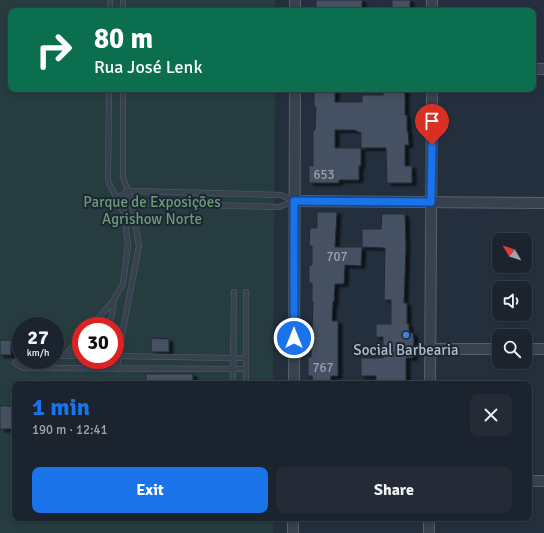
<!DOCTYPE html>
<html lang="en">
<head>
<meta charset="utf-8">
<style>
	:root { --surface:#1b232e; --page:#242b36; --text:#f1f3f6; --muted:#a0a4aa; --line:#39404a; --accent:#1a73e8 }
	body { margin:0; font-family:Signika,sans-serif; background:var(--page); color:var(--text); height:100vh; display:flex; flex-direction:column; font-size:15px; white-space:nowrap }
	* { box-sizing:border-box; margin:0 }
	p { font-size:13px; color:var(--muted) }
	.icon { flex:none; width:22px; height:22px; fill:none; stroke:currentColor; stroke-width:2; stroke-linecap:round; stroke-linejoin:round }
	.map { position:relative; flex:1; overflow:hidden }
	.panel { position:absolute; left:12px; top:381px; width:520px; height:140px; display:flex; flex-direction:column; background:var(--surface); border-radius:8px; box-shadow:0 2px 6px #0003,0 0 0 1px var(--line) }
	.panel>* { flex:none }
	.hud { position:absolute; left:8px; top:8px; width:528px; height:84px; border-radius:8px; box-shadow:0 2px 6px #0003,0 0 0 1px var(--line); background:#0b6e4f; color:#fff; overflow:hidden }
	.needle { width:26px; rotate:309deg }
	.buttons { position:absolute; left:492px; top:233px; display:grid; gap:8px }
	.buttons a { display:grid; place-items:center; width:40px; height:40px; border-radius:8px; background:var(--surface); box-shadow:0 2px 6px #0003,0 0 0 1px var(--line); font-size:20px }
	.speed { position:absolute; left:12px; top:317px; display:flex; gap:8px; font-size:20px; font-weight:700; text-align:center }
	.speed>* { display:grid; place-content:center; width:52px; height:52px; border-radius:50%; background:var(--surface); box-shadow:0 2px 6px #0003,0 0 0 1px var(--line); line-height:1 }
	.speed small { font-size:10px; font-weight:400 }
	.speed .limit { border:6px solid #d22; background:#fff; color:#111 }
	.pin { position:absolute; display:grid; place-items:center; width:34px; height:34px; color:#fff; margin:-41px -17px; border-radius:50% 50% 50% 0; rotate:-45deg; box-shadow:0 0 4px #0007 }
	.pin .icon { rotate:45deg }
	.me { position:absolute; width:44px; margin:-22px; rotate:0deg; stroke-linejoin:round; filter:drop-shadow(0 0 3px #0008) }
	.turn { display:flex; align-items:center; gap:14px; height:84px; padding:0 20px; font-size:18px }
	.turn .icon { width:52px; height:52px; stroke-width:2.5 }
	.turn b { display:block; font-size:28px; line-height:34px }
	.round { display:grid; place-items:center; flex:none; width:42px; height:42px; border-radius:8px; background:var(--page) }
	.head { display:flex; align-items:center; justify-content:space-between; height:68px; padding:0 20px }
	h1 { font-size:24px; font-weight:700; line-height:30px; color:var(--accent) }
	.primary-button { display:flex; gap:8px; margin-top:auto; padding:8px 20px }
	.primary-button a { flex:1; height:46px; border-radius:8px; background:var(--accent); color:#fff; font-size:16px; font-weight:700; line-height:46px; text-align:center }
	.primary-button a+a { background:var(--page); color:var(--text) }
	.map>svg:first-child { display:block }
</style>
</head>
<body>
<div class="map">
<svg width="544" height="533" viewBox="0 0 544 533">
	<defs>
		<filter id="shadow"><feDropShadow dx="4" dy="2.5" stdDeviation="1" flood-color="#0009"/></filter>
	</defs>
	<rect width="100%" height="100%" fill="#242f3e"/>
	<path fill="#263c3f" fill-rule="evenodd" d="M0 0H275V11H11V89H275L273 384H15V518H273V533H0ZM21 326H55V360H21ZM81 326H115V360H81Z"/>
	<g fill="#455162" stroke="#1f2835" filter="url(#shadow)">
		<rect x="316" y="0" width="46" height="11"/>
		<rect x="392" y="0" width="18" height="11"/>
		<path d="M314 89H335V102H362V95H383L384 89H405V115H407V131H408L409 145H405V166H412V183H387L386 148H361V133L354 130H335V148H361V166H359V180H339V183H309V165L313 166V130H315L316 107H314Z"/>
		<path d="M317 212H337L335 247H362L361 266 345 265 344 284H335L334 302H333L332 321H338V376H331V384H313L312 376H308V357H311L313 302H312V283H309V265H312V246H309L310 228H317Z"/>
		<path d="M382 214H405L406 248 404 303H407V324H409V333H413L414 340 413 358H406V384H376V376H361V358H383V337H376V324H391V300H384L385 248 362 247V229H381Z"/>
		<path d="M151 338 169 339V352H151Z"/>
		<rect x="0" y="340" width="11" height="15"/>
		<rect x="146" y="374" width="47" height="10"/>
		<rect x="0" y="406" width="15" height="23"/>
	</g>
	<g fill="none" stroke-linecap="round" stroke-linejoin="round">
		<defs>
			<g id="lane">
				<path d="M110 11V0"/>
				<path d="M123 11V0"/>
				<path d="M109 89 108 181 124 213 128 245 123 284 114 299 110 326"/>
				<path d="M117 198 129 191 281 195 294 201"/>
				<path d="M200 206V194"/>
				<path d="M122 207 132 203 279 207 294 201"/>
				<path d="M246 292V384"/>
				<path d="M91 326 114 300"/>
				<path d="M55 356H81"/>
				<path d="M64 356 81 338"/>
				<path d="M115 356 233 358H246"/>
				<path d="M21 359 15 363 23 368 246 369"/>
				<path d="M105 369V360"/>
				<path d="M117 369 118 356 139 246 132 203 123 177V89"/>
				<path d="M233 384 234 292"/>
			</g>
			<g id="street">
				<path d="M432 0V11"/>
				<path d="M295 11V0"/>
				<path d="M533 69H544"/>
				<path d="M294 201 544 203"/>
				<path d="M430 349H499"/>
				<path d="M525 349H544"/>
				<path d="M294 384 295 89"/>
				<path d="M430 384 432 89"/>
				<path d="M529 481H544"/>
				<path d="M293 533V518"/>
				<path d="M429 533V518"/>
			</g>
		</defs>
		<use href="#lane" stroke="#565f6c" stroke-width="6"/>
		<use href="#street" stroke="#565f6c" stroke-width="12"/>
		<use href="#lane" stroke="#38414e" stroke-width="5"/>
		<use href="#street" stroke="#38414e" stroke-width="10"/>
	</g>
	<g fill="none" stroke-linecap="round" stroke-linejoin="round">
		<defs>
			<path id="route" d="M294 338V201L431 202 432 145"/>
		</defs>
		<use href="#route" stroke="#114b97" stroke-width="10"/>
		<use href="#route" stroke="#1a73e8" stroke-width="7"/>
	</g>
	<circle fill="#3f7fe0" stroke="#1d2633" stroke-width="1.5" cx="406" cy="335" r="4"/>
	<g text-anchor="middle" stroke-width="4" stroke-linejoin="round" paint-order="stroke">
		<g font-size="13" fill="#98a1af">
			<text x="324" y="179">653</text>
			<text x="337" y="261">707</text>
			<text x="323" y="372">767</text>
		</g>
		<g font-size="15" fill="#6b9a76" stroke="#1d2633">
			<text x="152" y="207">Parque de Exposições<tspan x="152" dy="17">Agrishow Norte</tspan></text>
		</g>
		<g font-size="15" fill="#b4bcc9" stroke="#1d2633">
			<text x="406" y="355">Social Barbearia</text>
		</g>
	</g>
</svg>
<div class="buttons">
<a><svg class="needle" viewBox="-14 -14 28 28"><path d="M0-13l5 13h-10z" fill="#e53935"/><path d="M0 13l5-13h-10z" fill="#a0a4aa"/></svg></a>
<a><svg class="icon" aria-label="sound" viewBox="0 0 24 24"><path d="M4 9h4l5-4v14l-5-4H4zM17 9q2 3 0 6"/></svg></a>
<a><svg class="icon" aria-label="search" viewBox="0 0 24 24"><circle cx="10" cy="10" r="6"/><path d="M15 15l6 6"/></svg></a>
</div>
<div class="speed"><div>27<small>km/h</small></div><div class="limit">30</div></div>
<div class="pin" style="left:432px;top:145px;background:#d93025"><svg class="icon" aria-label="arrive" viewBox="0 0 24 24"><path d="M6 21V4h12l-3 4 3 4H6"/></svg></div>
<svg class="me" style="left:294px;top:338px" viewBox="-20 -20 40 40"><circle r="17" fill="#1a73e8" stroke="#fff" stroke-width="3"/><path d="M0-11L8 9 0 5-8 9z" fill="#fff"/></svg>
<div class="hud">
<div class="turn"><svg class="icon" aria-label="right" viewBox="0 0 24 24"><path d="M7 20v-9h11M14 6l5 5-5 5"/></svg><div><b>80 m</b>Rua José Lenk</div></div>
</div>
<section class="panel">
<div class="head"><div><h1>1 min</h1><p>190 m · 12:41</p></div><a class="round"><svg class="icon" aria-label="close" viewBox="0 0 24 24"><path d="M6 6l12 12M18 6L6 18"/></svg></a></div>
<div class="primary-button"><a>Exit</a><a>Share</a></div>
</section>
</div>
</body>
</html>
